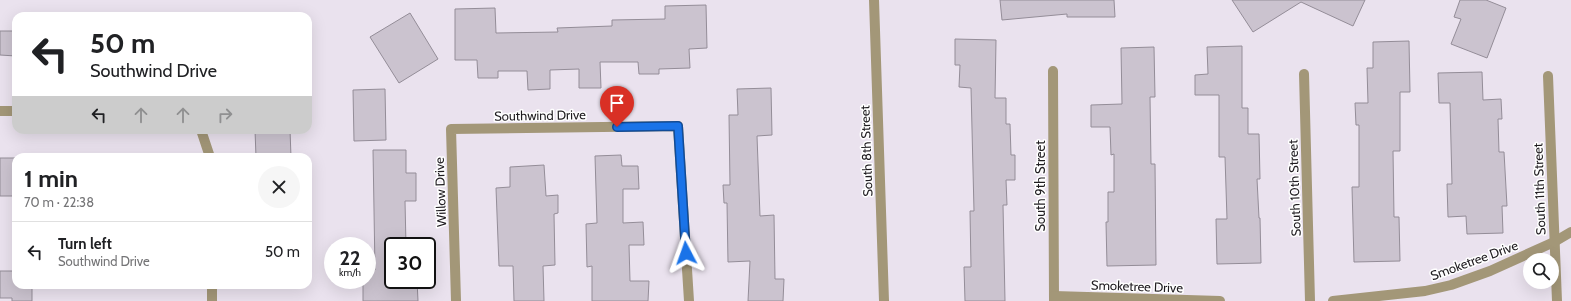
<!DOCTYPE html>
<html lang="en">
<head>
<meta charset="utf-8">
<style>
	:root { --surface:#fff; --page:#f6f6f6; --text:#202124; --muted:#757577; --line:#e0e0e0 }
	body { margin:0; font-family:Cabin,sans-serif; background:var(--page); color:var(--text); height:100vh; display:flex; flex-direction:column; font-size:15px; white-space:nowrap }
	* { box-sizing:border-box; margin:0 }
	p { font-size:13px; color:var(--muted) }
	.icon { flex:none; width:22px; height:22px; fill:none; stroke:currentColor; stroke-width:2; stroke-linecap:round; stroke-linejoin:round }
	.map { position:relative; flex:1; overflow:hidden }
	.drawer { position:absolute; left:12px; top:153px; width:300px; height:136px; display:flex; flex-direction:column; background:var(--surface); border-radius:12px; box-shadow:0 4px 16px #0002 }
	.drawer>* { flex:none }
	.guide { position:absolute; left:12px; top:12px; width:300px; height:122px; border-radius:12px; box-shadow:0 4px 16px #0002; background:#fff; color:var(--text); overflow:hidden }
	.fabs { position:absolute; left:1523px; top:253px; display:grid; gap:8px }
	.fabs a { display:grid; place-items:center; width:36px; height:36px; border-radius:50%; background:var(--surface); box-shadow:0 4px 16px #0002; font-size:20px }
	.speed { position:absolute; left:324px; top:237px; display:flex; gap:8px; font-size:20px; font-weight:700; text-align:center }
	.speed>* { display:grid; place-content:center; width:52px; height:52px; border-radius:50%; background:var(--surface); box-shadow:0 4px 16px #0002; line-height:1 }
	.speed small { font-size:10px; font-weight:400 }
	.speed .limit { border:2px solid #111; border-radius:6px; background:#fff; color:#111 }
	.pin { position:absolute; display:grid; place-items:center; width:34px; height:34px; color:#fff; margin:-41px -17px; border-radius:50% 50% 50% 0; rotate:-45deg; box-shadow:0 0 4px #0007 }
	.pin .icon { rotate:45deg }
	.me { position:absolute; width:44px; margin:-22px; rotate:356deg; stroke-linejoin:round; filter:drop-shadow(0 0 3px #0008) }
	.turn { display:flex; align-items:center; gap:14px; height:84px; padding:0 12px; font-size:18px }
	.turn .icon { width:52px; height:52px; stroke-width:2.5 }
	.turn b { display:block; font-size:28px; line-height:34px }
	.lanes { display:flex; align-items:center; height:38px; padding:0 12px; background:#0003; justify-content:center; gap:20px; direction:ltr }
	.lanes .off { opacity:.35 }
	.round { display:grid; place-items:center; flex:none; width:42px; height:42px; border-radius:21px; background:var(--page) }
	.summary { display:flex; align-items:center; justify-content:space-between; height:68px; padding:0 12px }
	h1 { font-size:24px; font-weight:800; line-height:30px }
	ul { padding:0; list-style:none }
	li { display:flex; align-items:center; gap:12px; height:60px; padding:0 12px; border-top:1px solid var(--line) }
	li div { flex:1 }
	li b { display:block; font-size:15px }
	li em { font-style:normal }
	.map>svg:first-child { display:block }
</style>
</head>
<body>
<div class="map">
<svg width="1571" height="301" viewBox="0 0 1571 301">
	<rect width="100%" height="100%" fill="#eae2ee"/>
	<g fill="#cbc3cf" stroke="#948d98">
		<path d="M1000 0H1114L1115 17H1067V14L1002 20Z"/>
		<path d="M1232 0H1365L1353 26 1301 2 1253 32Z"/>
		<path d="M1460 0H1486L1506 8 1487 58 1451 44 1461 19 1454 17Z"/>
		<path d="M706 5 707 48 689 49 690 68 659 69V74H639L638 62H600L601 88H579V69L550 70V89L528 90 527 71H498V78H478L477 60H455V9L495 8 496 33 558 32 557 28 612 26V20L665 19V6Z"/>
		<path d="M410 13 438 59 399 83 370 37Z"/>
		<path d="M0 31H16V56L0 55Z"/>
		<path d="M955 39 996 40 995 98H1006V124H1010L1011 155H1015V180H1006L1007 205H1003L1005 301H965L964 267H971L970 211H974L971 88 959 87 960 65H955Z"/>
		<path d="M1409 41 1410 92H1400V151H1393L1394 217H1399L1400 261 1354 262 1352 187H1359V125H1356L1355 103H1368L1367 68H1373V42Z"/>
		<path d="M1242 46V108H1248V134H1259L1260 179H1257L1259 218H1260L1261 263 1217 264 1216 219H1227L1225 157H1219V95H1195V75L1208 74 1207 47Z"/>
		<path d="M1154 47 1155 97H1150L1151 164H1155L1156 265 1107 266 1106 222H1108V192H1114V154L1111 155 1110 127H1091V105L1122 104 1121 48Z"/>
		<path d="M1482 72 1483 100 1501 99 1502 119H1498L1499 152H1504L1507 206H1502L1503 233 1467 234 1466 216 1448 217 1447 184H1452L1450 103H1439L1438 73Z"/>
		<path d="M771 88 772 135 757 136 760 216 774 215 775 279H784L783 301H748L750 261 728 262 727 203H724L723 185H730L729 115H738L737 89Z"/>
		<path d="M385 89 386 140 354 141 353 90Z"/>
		<path d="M255 130H290L291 157H256Z"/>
		<path d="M373 150H406V173H416V201H405L406 246H393V280H417L418 301H363V280H367V270H375Z"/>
		<path d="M621 155 622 166H638L639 189H623V223L643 222 644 245H629L630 281H649L648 301H592V266L587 267 586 224 597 223 595 156Z"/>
		<rect x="0" y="158" width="16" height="38"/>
		<path d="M544 165 546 196 558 195V213L554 214 555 265 543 266 544 301H514L513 266H499L496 188 510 187V167Z"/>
		<path d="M0 271H16V285H32V301H12V298H0Z"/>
	</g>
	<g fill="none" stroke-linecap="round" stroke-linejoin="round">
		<g stroke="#a39778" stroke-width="10">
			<path d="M874 0 884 301"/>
			<path d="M1053 71 1054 301"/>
			<path d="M1304 74 1310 301"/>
			<path d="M1548 76 1557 301"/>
			<path d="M0 111H16"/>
			<path d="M201 130 210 157"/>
			<path d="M212 285V301"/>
			<path d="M1054 296 1220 301"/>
			<path d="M456 301 451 129 678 126 689 301"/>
			<path d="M1333 301 1425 291 1451 285 1490 271 1554 242 1571 232"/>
		</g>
	</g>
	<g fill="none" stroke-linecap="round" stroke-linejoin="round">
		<defs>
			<path id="route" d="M617 127 678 126 686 253"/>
		</defs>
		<use href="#route" stroke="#114b97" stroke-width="10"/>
		<use href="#route" stroke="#1a73e8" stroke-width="7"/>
	</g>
	<g text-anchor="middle" stroke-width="3" stroke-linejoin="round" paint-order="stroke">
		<g font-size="13" fill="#1f1c20" stroke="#fff">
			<text transform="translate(540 115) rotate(-1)" y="5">Southwind Drive</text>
			<text transform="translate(866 151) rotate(-92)" y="5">South 8th Street</text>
			<text transform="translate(1040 186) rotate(-90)" y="5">South 9th Street</text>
			<text transform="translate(1294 188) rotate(-92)" y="5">South 10th Street</text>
			<text transform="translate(1539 189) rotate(-92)" y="5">South 11th Street</text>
			<text transform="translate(440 192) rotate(-92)" y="5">Willow Drive</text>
			<text transform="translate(1474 260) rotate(-20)" y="5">Smoketree Drive</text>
			<text transform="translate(1137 286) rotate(2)" y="5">Smoketree Drive</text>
		</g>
	</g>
</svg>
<div class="fabs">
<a><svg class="icon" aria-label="search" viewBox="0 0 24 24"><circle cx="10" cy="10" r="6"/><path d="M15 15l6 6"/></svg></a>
</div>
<div class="speed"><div>22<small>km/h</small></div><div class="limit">30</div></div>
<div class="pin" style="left:617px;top:127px;background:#d93025"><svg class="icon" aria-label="arrive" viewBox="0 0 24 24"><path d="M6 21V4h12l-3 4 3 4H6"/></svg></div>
<svg class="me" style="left:686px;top:253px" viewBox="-20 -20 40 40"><path d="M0-17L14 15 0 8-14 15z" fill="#1a73e8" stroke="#fff" stroke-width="4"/></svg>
<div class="guide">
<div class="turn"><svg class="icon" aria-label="left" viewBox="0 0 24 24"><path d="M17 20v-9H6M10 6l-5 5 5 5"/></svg><div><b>50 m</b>Southwind Drive</div></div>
<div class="lanes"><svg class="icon" aria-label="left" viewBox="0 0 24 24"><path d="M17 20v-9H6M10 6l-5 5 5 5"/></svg><svg class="icon off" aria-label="ahead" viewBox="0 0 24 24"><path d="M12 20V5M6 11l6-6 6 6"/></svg><svg class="icon off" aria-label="ahead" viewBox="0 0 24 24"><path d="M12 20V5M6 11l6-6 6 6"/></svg><svg class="icon off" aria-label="right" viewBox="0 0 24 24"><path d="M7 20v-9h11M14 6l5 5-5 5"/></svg></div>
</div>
<section class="drawer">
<div class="summary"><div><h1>1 min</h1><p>70 m · 22:38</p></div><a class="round"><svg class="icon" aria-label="close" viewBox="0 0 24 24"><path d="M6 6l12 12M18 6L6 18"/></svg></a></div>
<ul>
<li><svg class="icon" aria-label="left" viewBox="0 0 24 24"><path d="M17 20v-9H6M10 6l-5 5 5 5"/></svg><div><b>Turn left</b><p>Southwind Drive</p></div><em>50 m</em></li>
</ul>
</section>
</div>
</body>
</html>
